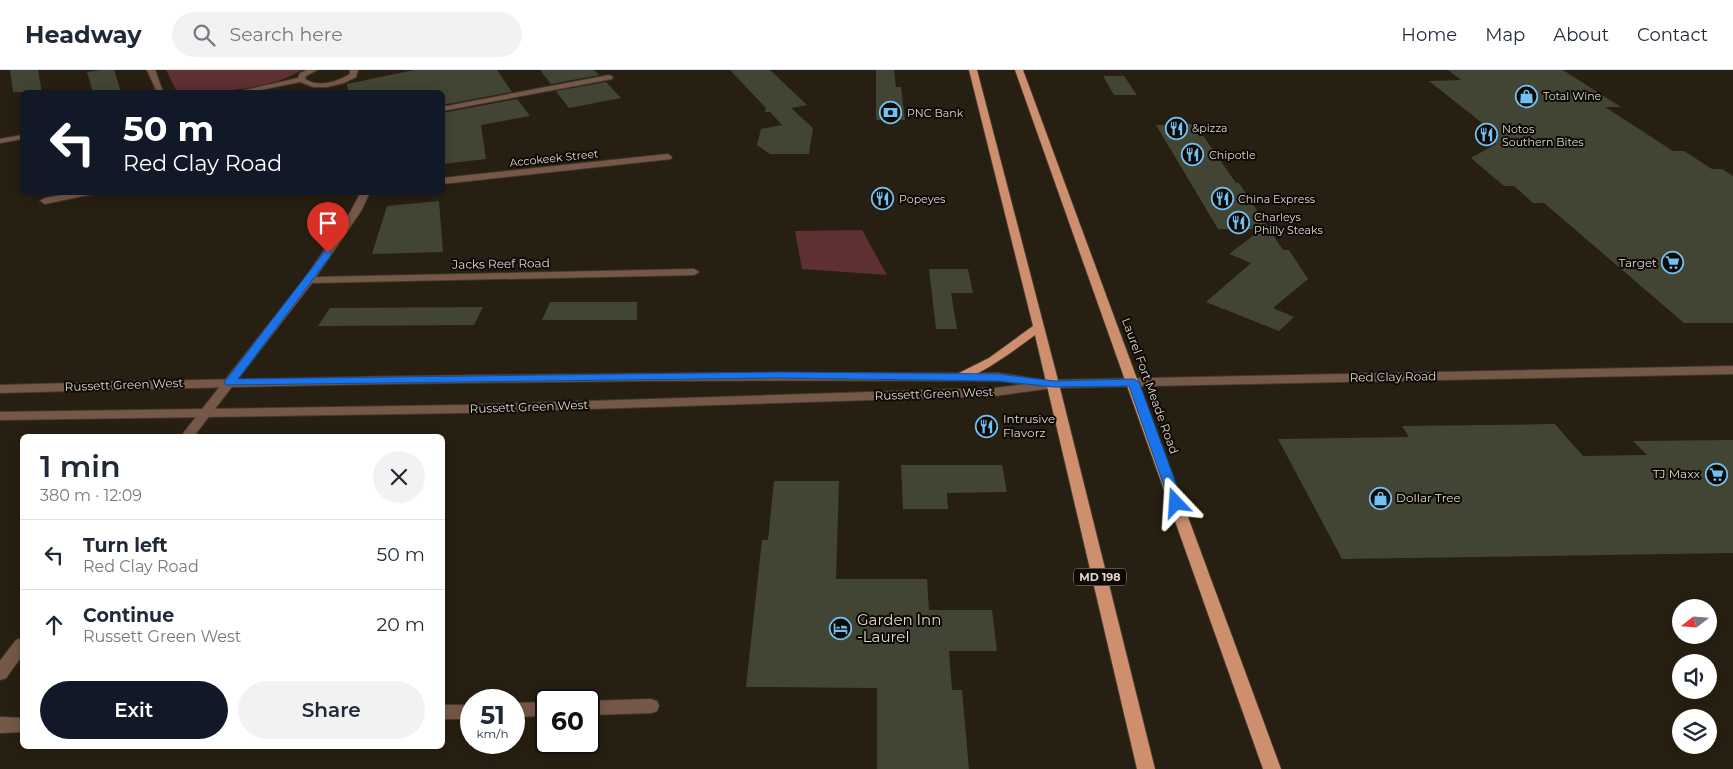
<!DOCTYPE html>
<html lang="en">
<head>
<meta charset="utf-8">
<style>
	:root { --surface:#fff; --page:#f2f2f3; --text:#1f2937; --muted:#747a83; --line:#e0e1e3; --accent:#111827 }
	body { margin:0; font-family:Montserrat,sans-serif; background:var(--page); color:var(--text); height:100vh; display:flex; flex-direction:column; font-size:19px; white-space:nowrap }
	* { box-sizing:border-box; margin:0 }
	p { font-size:16px; color:var(--muted) }
	.icon { flex:none; width:28px; height:28px; fill:none; stroke:currentColor; stroke-width:2; stroke-linecap:round; stroke-linejoin:round }
	.map { position:relative; flex:1; overflow:hidden }
	.details { position:absolute; left:20px; top:364px; width:425px; height:315px; display:flex; flex-direction:column; background:var(--surface); border-radius:8px; box-shadow:0 2px 12px #0003 }
	.details>* { flex:none }
	.hud { position:absolute; left:20px; top:20px; width:425px; height:105px; border-radius:8px; box-shadow:0 2px 12px #0003; background:#111827; color:#fff; overflow:hidden }
	.needle { width:32px; rotate:253deg }
	.controls { position:absolute; left:1672px; top:529px; display:grid; gap:10px }
	.controls a { display:grid; place-items:center; width:45px; height:45px; border-radius:50%; background:var(--surface); box-shadow:0 2px 12px #0003; font-size:25px }
	.speed { position:absolute; left:460px; top:619px; display:flex; gap:10px; font-size:25px; font-weight:700; text-align:center }
	.speed>* { display:grid; place-content:center; width:65px; height:65px; border-radius:50%; background:var(--surface); box-shadow:0 2px 12px #0003; line-height:1 }
	.speed small { font-size:12px; font-weight:400 }
	.speed .limit { border:2px solid #111; border-radius:8px; background:#fff; color:#111 }
	.pin { position:absolute; display:grid; place-items:center; width:42px; height:42px; color:#fff; margin:-51px -21px; border-radius:50% 50% 50% 0; rotate:-45deg; box-shadow:0 0 5px #0007 }
	.pin .icon { rotate:45deg }
	.me { position:absolute; width:55px; margin:-28px; rotate:340deg; stroke-linejoin:round; filter:drop-shadow(0 0 4px #0008) }
	.turn { display:flex; align-items:center; gap:18px; height:105px; padding:0 20px; font-size:22px }
	.turn .icon { width:65px; height:65px; stroke-width:2.5 }
	.turn b { display:block; font-size:35px; line-height:42px }
	.round { display:grid; place-items:center; flex:none; width:52px; height:52px; border-radius:26px; background:var(--page) }
	.summary { display:flex; align-items:center; justify-content:space-between; height:85px; padding:0 20px }
	h1 { font-size:30px; font-weight:600; line-height:38px }
	.primary-button { display:flex; gap:10px; margin-top:auto; padding:10px 20px }
	.primary-button a { flex:1; height:58px; border-radius:30px; background:var(--accent); color:#fff; font-size:20px; font-weight:600; line-height:58px; text-align:center }
	.primary-button a+a { background:var(--page); color:var(--text) }
	ul { padding:0; list-style:none }
	li { display:flex; align-items:center; gap:15px; height:70px; padding:0 20px; border-top:1px solid var(--line) }
	li div { flex:1 }
	li b { display:block; font-size:19px }
	li em { font-style:normal }
	header { display:flex; align-items:center; gap:30px; box-sizing:border-box; height:70px; padding:0 25px; background:var(--surface); border-bottom:1px solid var(--line) }
	header strong { font-size:24px }
	nav { display:flex; gap:28px; margin-inline-start:auto; font-size:18px }
	.search { width:350px; height:45px; background:var(--page); display:flex; align-items:center; gap:12px; box-sizing:border-box; padding:0 18px; border-radius:28px; color:var(--muted); font-size:19px }
	.map>svg:first-child { display:block }
</style>
</head>
<body>
<header>
<strong>Headway</strong>
<div class="search"><svg class="icon" aria-label="search" viewBox="0 0 24 24"><circle cx="10" cy="10" r="6"/><path d="M15 15l6 6"/></svg>Search here</div>
<nav><a>Home</a><a>Map</a><a>About</a><a>Contact</a></nav>
</header>
<div class="map">
<svg width="1733" height="699" viewBox="0 0 1733 699">
	<rect width="100%" height="100%" fill="#271f11"/>
	<g fill="#5e3032">
		<path d="M166 0H302C267 21 217 22 177 22Z"/>
		<path d="M862 160 887 205 802 199 795 161Z"/>
	</g>
	<g fill="#434534">
		<path d="M10 0H38L42 22H13Z"/>
		<path d="M101 0H114L121 22H93L87 2Z"/>
		<path d="M414 0H497L512 22 442 35V22H348L347 14Z"/>
		<path d="M540 0H594L599 5 551 14Z"/>
		<path d="M730 0H770L807 35 791 38 813 58 809 84H770L757 75 761 59 782 55 770 42H765L766 38Z"/>
		<path d="M876 0H894L896 17H901L905 50H876Z"/>
		<path d="M1448 0H1563L1621 37H1605L1673 81H1684L1712 99H1722L1733 106V253H1684L1544 133H1533L1514 116H1504L1471 88 1496 74 1479 60H1491L1429 11 1461 10Z"/>
		<path d="M1103 6H1124L1137 25H1114Z"/>
		<path d="M606 12 621 28 569 38 556 21Z"/>
		<path d="M517 29 530 46 481 55 486 89 442 94V43Z"/>
		<path d="M1195 54 1236 113H1239L1283 180H1289L1308 209 1273 238 1294 247 1279 261 1206 232 1251 193 1229 184 1262 159H1218L1156 55Z"/>
		<path d="M439 131 443 182 372 184 387 136Z"/>
		<path d="M929 199H968L973 223H951L957 259H936Z"/>
		<path d="M550 232H637V250H542Z"/>
		<path d="M483 237 474 255 318 256 330 238Z"/>
		<path d="M1555 354 1583 386 1647 385 1633 371 1733 370V483L1342 489 1278 369 1409 367 1402 356Z"/>
		<path d="M901 395H1002L1007 422 947 423 948 439H903Z"/>
		<path d="M774 411H839L836 509H927L929 540H992L997 581H949L952 620H962L969 699H877V618L746 617 762 470H768Z"/>
	</g>
	<g fill="none" stroke-linecap="round" stroke-linejoin="round">
		<defs>
			<g id="minor">
				<path d="M147 0H155L163 22H157Z"/>
				<path d="M307 0H317L306 6 305 9C319 18 337 12 350 4V0H358L356 7 344 13 327 17H313L300 12 250 22H237L298 8 300 3Z"/>
				<path d="M609 5 613 7 612 9 442 41V37Z"/>
				<path d="M22 65V69L0 73V69Z"/>
				<path d="M668 84 672 87 671 89 442 114V108Z"/>
				<path d="M79 122H102L45 134 40 131 45 128Z"/>
				<path d="M361 122H370L361 141 316 207 694 199 699 202 694 205 312 213 194 366H181L305 208 351 141Z"/>
				<path d="M1733 296V304L1053 318 1047 314 1053 310Z"/>
				<path d="M22 568V586L6 608 0 610V591L16 570Z"/>
				<path d="M651 629 657 631 659 636 657 641 651 643 589 645V631Z"/>
				<path d="M546 632V646L514 647V633Z"/>
				<rect x="442" y="635" width="29" height="14"/>
				<path d="M0 647 22 648V662L0 663Z"/>
			</g>
			<path id="tertiary" d="M748 303H998C1008 305 1056 310 1059 314L1053 318 995 326 463 343 0 350V342L463 335 995 318 1025 314 998 311C665 309 333 313 0 323V315C249 308 499 304 748 303Z"/>
			<g id="primary">
				<path d="M969 0H977L1059 314 1155 699H1137L1035 265C1020 276 971 314 953 310L951 307 989 288 1033 256Z"/>
				<path d="M1015 0H1023L1281 699H1263Z"/>
			</g>
		</defs>
		<use href="#minor" stroke="#41392c" stroke-width="2"/>
		<use href="#tertiary" stroke="#41392c" stroke-width="2"/>
		<use href="#primary" stroke="#41392c" stroke-width="2"/>
		<use href="#minor" fill="#765848" fill-rule="evenodd"/>
		<use href="#tertiary" fill="#765848" fill-rule="evenodd"/>
		<use href="#primary" fill="#cd8f6e" fill-rule="evenodd"/>
	</g>
	<path fill="#1a73e8" stroke="#114b97" d="M328 180 331 181V185L238 309 779 302 998 304 1054 311 1134 309 1139 312 1183 433 1181 436H1172L1170 433 1129 316 1054 317 998 311 779 308 226 315 224 312 226 310 325 181Z"/>
	<defs>
		<symbol id="shop-ring" viewBox="-11 -11 22 22"><circle r="9.5" fill="#0d0905" stroke="#72c1f5" stroke-width="1.5"/><path d="M-5-2.5h2.3a2.7 3.5 0 0 1 5.4 0H5L5.5 6h-11ZM-1.5-2.5h3a1.5 2.3 0 0 0-3 0Z" fill="#72c1f5"/></symbol>
		<symbol id="bank-ring" viewBox="-11 -11 22 22"><circle r="9.5" fill="#0d0905" stroke="#72c1f5" stroke-width="1.5"/><path d="M-6-4H6V4H-6ZM0-2.3a2.3 2.3 0 1 0 0 4.6a2.3 2.3 0 1 0 0-4.6Z" fill="#72c1f5"/></symbol>
		<symbol id="restaurant-ring" viewBox="-11 -11 22 22"><circle r="9.5" fill="#0d0905" stroke="#72c1f5" stroke-width="1.5"/><path d="M-5-6h1v4h1v-4h1v4h1v-4h1v5L-1.5 .5V6h-2V.5L-5-1ZM5-6V6H3V1.5H1.5Q1.5-4 5-6Z" fill="#72c1f5"/></symbol>
		<symbol id="supermarket-ring" viewBox="-11 -11 22 22"><circle r="9.5" fill="#0d0905" stroke="#72c1f5" stroke-width="1.5"/><path d="M-6-5.5h2.5l.6 2H6L4.5 2H-2.5L-4.4-4H-6ZM-1.5 3.2a1.3 1.3 0 1 0 .1 0ZM3 3.2a1.3 1.3 0 1 0 .1 0Z" fill="#72c1f5"/></symbol>
		<symbol id="hotel-ring" viewBox="-11 -11 22 22"><circle r="9.5" fill="#0d0905" stroke="#72c1f5" stroke-width="1.5"/><path d="M-6-4.5h1.5V1H6V5H4.5V3h-9V5H-6ZM-4 0a1.8 1.8 0 1 1 3.6 0ZM.5 0V-2.5h3Q6-2.5 6 0Z" fill="#72c1f5"/></symbol>
	</defs>
	<g fill-rule="evenodd">
		<use href="#shop-ring" x="1514" y="14" width="25" height="25"/>
		<use href="#bank-ring" x="878" y="30" width="25" height="25"/>
		<use href="#restaurant-ring" x="1164" y="46" width="25" height="25"/>
		<use href="#restaurant-ring" x="1474" y="52" width="25" height="25"/>
		<use href="#restaurant-ring" x="1180" y="72" width="25" height="25"/>
		<use href="#restaurant-ring" x="870" y="116" width="25" height="25"/>
		<use href="#restaurant-ring" x="1210" y="116" width="25" height="25"/>
		<use href="#restaurant-ring" x="1226" y="140" width="25" height="25"/>
		<use href="#supermarket-ring" x="1660" y="180" width="25" height="25"/>
		<use href="#restaurant-ring" x="974" y="344" width="25" height="25"/>
		<use href="#supermarket-ring" x="1704" y="392" width="25" height="25"/>
		<use href="#shop-ring" x="1368" y="416" width="25" height="25"/>
		<use href="#hotel-ring" x="828" y="546" width="25" height="25"/>
	</g>
	<g text-anchor="middle" stroke-width="4" stroke-linejoin="round" paint-order="stroke">
		<g font-size="11" fill="#dfd9d0" stroke="#0d0905" text-anchor="start">
			<text x="1543" y="30">Total Wine</text>
			<text x="907" y="47">PNC Bank</text>
			<text x="1192" y="62">&amp;pizza</text>
			<text x="1502" y="63">Notos<tspan x="1502" dy="13">Southern Bites</tspan></text>
			<text x="1209" y="89">Chipotle</text>
			<text x="899" y="133">Popeyes</text>
			<text x="1238" y="133">China Express</text>
			<text x="1254" y="151">Charleys<tspan x="1254" dy="13">Philly Steaks</tspan></text>
		</g>
		<g font-size="11" fill="#dfd9d0" stroke="#0d0905">
			<text transform="translate(554 88) rotate(-6)" y="4">Accokeek Street</text>
		</g>
		<rect fill="#0d0905" stroke="#a09b93" stroke-width="1" x="1074" y="498.5" width="52" height="17" rx="4"/>
		<g font-size="11" font-weight="bold" fill="#dfd9d0">
			<text x="1100" y="511">MD 198</text>
		</g>
		<g font-size="12" fill="#dfd9d0" stroke="#0d0905" text-anchor="end">
			<text x="1657" y="197">Target</text>
			<text x="1003" y="353" text-anchor="start">Intrusive<tspan x="1003" dy="14">Flavorz</tspan></text>
			<text x="1700" y="408">TJ Maxx</text>
			<text x="1396" y="432" text-anchor="start">Dollar Tree</text>
		</g>
		<g font-size="12" fill="#dfd9d0" stroke="#0d0905">
			<text transform="translate(501 194) rotate(-1)" y="4">Jacks Reef Road</text>
			<text transform="translate(1393 307) rotate(-1)" y="4">Red Clay Road</text>
			<text transform="translate(124 315) rotate(-2)" y="4">Russett Green West</text>
			<text transform="translate(1150 316) rotate(70)" y="4">Laurel Fort Meade Road</text>
			<text transform="translate(934 324) rotate(-2)" y="4">Russett Green West</text>
			<text transform="translate(529 337) rotate(-2)" y="4">Russett Green West</text>
		</g>
		<g font-size="15" fill="#dfd9d0" stroke="#0d0905" text-anchor="start">
			<text x="857" y="555">Garden Inn<tspan x="857" dy="17">-Laurel</tspan></text>
		</g>
	</g>
</svg>
<div class="controls">
<a><svg class="needle" viewBox="-14 -14 28 28"><path d="M0-13l5 13h-10z" fill="#e53935"/><path d="M0 13l5-13h-10z" fill="#747a83"/></svg></a>
<a><svg class="icon" aria-label="sound" viewBox="0 0 24 24"><path d="M4 9h4l5-4v14l-5-4H4zM17 9q2 3 0 6"/></svg></a>
<a><svg class="icon" aria-label="layers" viewBox="0 0 24 24"><path d="M12 4l9 5-9 5-9-5zM3 14l9 5 9-5"/></svg></a>
</div>
<div class="speed"><div>51<small>km/h</small></div><div class="limit">60</div></div>
<div class="pin" style="left:328px;top:183px;background:#d93025"><svg class="icon" aria-label="arrive" viewBox="0 0 24 24"><path d="M6 21V4h12l-3 4 3 4H6"/></svg></div>
<svg class="me" style="left:1176px;top:433px" viewBox="-20 -20 40 40"><path d="M0-17L14 15 0 8-14 15z" fill="#1a73e8" stroke="#fff" stroke-width="4"/></svg>
<div class="hud">
<div class="turn"><svg class="icon" aria-label="left" viewBox="0 0 24 24"><path d="M17 20v-9H6M10 6l-5 5 5 5"/></svg><div><b>50 m</b>Red Clay Road</div></div>
</div>
<section class="details">
<div class="summary"><div><h1>1 min</h1><p>380 m · 12:09</p></div><a class="round"><svg class="icon" aria-label="close" viewBox="0 0 24 24"><path d="M6 6l12 12M18 6L6 18"/></svg></a></div>
<ul>
<li><svg class="icon" aria-label="left" viewBox="0 0 24 24"><path d="M17 20v-9H6M10 6l-5 5 5 5"/></svg><div><b>Turn left</b><p>Red Clay Road</p></div><em>50 m</em></li>
<li><svg class="icon" aria-label="ahead" viewBox="0 0 24 24"><path d="M12 20V5M6 11l6-6 6 6"/></svg><div><b>Continue</b><p>Russett Green West</p></div><em>20 m</em></li>
</ul>
<div class="primary-button"><a>Exit</a><a>Share</a></div>
</section>
</div>
</body>
</html>
